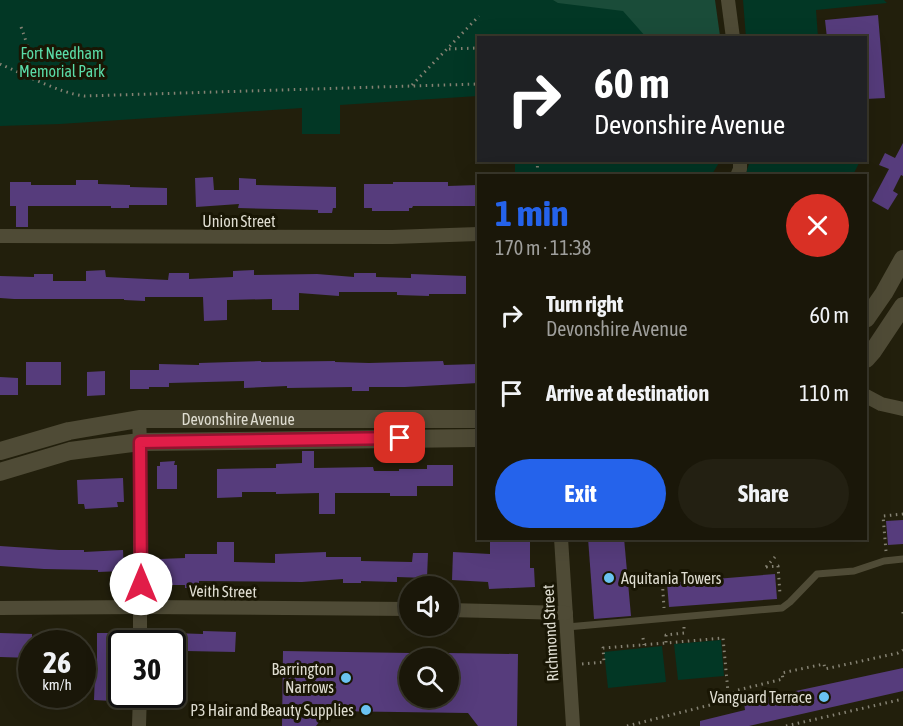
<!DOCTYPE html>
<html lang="en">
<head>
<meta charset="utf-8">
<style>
	:root { --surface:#1a1709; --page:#232012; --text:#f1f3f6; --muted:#9f9f9c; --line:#38362a; --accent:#2563eb }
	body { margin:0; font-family:"Asap Condensed",sans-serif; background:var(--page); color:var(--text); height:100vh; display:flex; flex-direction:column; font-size:22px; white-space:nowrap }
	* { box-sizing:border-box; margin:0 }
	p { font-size:20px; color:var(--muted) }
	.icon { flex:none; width:33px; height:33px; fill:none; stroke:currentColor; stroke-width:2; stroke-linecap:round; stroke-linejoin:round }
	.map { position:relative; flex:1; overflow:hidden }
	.sheet { position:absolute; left:477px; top:174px; width:390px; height:366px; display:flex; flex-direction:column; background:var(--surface); border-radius:0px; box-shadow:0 6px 24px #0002,0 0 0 2px var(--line) }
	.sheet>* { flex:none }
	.top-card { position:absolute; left:477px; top:36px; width:390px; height:126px; border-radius:0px; box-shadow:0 6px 24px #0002,0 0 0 2px var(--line); background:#202124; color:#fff; overflow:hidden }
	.tools { position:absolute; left:399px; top:576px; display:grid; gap:12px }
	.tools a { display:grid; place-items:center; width:60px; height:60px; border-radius:50%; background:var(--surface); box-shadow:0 6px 24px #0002,0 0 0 2px var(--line); font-size:30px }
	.speed { position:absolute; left:18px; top:630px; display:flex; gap:12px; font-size:30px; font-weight:700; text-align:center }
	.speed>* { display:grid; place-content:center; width:78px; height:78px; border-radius:50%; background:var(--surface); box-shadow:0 6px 24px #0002,0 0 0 2px var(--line); line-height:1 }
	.speed small { font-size:15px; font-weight:400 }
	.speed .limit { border:3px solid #111; border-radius:9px; background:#fff; color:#111 }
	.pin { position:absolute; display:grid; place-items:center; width:51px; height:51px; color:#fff; margin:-26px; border-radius:12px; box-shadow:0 3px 9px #0006 }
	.me { position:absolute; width:66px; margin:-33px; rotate:0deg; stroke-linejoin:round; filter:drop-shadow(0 0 4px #0008) }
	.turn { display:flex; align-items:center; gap:21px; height:126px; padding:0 18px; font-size:27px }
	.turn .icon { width:78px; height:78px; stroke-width:2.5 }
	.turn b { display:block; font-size:42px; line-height:51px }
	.round { display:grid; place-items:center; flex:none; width:63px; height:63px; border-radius:32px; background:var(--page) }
	.summary { display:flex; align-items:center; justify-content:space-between; height:102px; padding:0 18px }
	h1 { font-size:36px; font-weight:700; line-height:45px; color:var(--accent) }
	.primary-button { display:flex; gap:12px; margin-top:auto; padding:12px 18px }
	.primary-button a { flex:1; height:69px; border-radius:36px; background:var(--accent); color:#fff; font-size:24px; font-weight:700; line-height:69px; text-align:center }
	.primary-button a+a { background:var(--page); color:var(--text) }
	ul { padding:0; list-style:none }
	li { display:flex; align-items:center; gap:18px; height:78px; padding:0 18px }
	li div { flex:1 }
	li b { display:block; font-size:22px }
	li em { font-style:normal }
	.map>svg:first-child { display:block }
</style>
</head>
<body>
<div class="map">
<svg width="903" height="726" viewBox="0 0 903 726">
	<rect width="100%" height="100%" fill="#221f0c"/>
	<g fill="#023725">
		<path d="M0 0H712L715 37 478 38V96L340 105V134H302V108L60 124 0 126Z"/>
		<path d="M743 0H884L887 3 816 10 818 37 746 38Z"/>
		<path d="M515 161V160L720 161 711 176 515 175Z"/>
		<path d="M750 161H860L853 175 745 176Z"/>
		<path d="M721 640 724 676 678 680 674 644Z"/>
		<path d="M662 646 666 682 608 688 604 652Z"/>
	</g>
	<path fill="#1a4c39" d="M553 0H715L720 36 719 38 646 37 623 11 558 3Z"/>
	<g fill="#563c7c">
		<path d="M878 15 885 98 866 99V38H827L825 20Z"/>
		<path d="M903 143V176L901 175 893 191 898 194 888 210 872 201 889 169 879 165 885 153 895 158Z"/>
		<path d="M213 177 214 190H239V178L256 179V185L336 187V208H333L332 213H318V210L238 208 239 204 196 207 195 178Z"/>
		<path d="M76 180H98V184L130 185V187L167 188V205H129V208H111V206H28V227H16V206H10V182H31V185H76Z"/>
		<path d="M393 182H448V186L478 185V206H413L412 208H409V211H372V208H364V184H393Z"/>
		<path d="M105 270 106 277 168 280 169 273H189V279L233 277V271L254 270V275L317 274 354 277V273H376V277L411 278V274L466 276V294H429V296L397 295V292H339V296L299 293V310H272V299L227 300V320L204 321 203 297H145V301L124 300V299H14L0 298V276L34 277V274H53V281H86V271Z"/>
		<path d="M261 361V362L335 361V362L369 363 443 361 444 365 478 364V383L405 387H369V391H352V387L287 388V386L244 388V381L169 383V387H149V389H130V370H159V364L199 365V363Z"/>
		<rect x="26" y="362" width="35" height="23"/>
		<path d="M105 371V395L87 396V372Z"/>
		<path d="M0 377 18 378V395H0Z"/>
		<path d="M302 451H314V468L373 467 374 471H399V469H427V465H453V486H417V496H390V493H335V514H319V493L276 494V492H242V497L217 498V469L276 468V464L302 463Z"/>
		<path d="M175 461 174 465H177V489H157V466H160V462Z"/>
		<path d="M123 478 124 502H117L118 507 85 509 84 504H78L77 480Z"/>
		<path d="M903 520V544L888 545 886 521Z"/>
		<path d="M490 538H530V568H534L535 587 489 589 488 582 452 580 453 552 490 554Z"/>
		<path d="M588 538H624L631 616 594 619Z"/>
		<path d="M217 542H234V562L275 563V554L326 552V557H361V561L412 562 413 553H428L427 578 397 577V582L361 581V583H343V579L302 582 199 581V588H185V585H161L160 559 185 558V554H217Z"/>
		<path d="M0 546 59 550H84V552L123 550 124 571 98 572V570L44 569 0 566Z"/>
		<path d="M775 574 777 599 669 607 667 583Z"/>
		<path d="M203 631 236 632 235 652 186 651V668H172V633L203 634Z"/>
		<path d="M0 633 32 634V658L0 657Z"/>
		<path d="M97 633H119V651H113V701L94 700 95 674H97Z"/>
		<path d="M283 651 410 653V698H448V653L518 654 517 726H478L468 713 328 711 316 726H282Z"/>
		<path d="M903 668V691L749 726H700V721L745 710 744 702Z"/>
	</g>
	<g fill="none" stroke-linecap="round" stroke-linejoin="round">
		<g stroke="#858273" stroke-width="3" stroke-dasharray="1.5 4.5" stroke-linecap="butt">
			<path d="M21 27C29 48 30 55 26 76"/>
			<path d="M449 49 478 48"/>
			<path d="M0 64C23 74 60 93 84 96L478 84"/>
			<path d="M412 85 479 16"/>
			<path d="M537 160 538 176"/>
			<path d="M886 551 883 516 903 514"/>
			<path d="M766 567 778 566 780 594"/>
			<path d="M766 567 775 557"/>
			<path d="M662 577 664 608"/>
			<path d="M903 612V618"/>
			<path d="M684 627V633L666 635V643L723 638 728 692 731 694"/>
			<path d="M643 638 644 645"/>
			<path d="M582 664 604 662 603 648 666 643"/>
			<path d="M627 726 730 700 731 695 738 690 783 679 782 673 824 664 825 669 898 653 903 650"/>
			<path d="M786 726 903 699"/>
		</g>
		<path stroke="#4f4b36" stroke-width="7" d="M567 627 782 608 790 602 817 574 854 571 884 561 903 559"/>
		<g stroke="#4f4b36" stroke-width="14">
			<path d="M728 0 733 38"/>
			<path d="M737 176 740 169V160"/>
			<path d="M0 236 392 237 478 234"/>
			<path d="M866 396 881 404 903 409"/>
			<path d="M139 419 140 442V644"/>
			<path d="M561 538 573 726"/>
			<path d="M0 608 141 607 410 609"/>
			<path d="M448 610 566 613"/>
			<path d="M139 726 140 694"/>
		</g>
		<g stroke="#4f4b36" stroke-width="18">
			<path d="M866 319 884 293 903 259"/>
			<path d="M866 359 873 351 903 306"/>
			<path id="s1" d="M0 451 69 431 139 419H478"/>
			<path d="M0 472 70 451 140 442 478 438"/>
		</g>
	</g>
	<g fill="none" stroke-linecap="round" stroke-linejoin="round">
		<defs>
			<path id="route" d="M141 584 140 442 400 438"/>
		</defs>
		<use href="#route" stroke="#92132f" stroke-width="15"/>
		<use href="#route" stroke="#e11d48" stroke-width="10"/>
	</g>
	<g fill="#6ac3f1" stroke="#191604" stroke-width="2">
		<circle cx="609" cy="578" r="6"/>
		<circle cx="346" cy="678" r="6"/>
		<circle cx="824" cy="697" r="6"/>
		<circle cx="366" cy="710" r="6"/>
	</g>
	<g text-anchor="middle" stroke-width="6" stroke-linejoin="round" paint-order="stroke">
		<g font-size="16" fill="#5adca8" stroke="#191604">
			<text x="62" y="59">Fort Needham<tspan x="62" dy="18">Memorial Park</tspan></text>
		</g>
		<g font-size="16" fill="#dfddd1" stroke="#191604">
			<text x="239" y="227">Union Street</text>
			<text dy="6" stroke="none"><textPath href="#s1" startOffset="242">Devonshire Avenue</textPath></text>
			<text transform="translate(223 591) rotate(1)" y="6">Veith Street</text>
			<text transform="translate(550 633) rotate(-93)" y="6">Richmond Street</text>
		</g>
		<g font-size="16" fill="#dfddd1" stroke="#191604" text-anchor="end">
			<text x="621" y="584" text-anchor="start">Aquitania Towers</text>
			<text x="334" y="675">Barrington<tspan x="334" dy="18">Narrows</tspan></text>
			<text x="812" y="703">Vanguard Terrace</text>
			<text x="354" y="716">P3 Hair and Beauty Supplies</text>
		</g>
	</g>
</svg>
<div class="tools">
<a><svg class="icon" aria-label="sound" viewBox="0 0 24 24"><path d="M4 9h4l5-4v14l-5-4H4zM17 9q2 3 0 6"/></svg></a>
<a><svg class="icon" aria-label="search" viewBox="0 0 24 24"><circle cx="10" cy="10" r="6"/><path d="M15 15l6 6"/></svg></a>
</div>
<div class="speed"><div>26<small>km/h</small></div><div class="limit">30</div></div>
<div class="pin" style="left:400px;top:438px;background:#d93025"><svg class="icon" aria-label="arrive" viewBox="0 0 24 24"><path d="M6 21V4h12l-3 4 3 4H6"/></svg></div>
<svg class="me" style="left:141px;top:584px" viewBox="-20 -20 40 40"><circle r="19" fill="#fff"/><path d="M0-13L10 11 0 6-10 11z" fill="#e11d48"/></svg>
<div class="top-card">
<div class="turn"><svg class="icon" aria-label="right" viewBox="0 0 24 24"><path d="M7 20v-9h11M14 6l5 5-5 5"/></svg><div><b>60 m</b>Devonshire Avenue</div></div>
</div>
<section class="sheet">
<div class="summary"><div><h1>1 min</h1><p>170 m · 11:38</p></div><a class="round" style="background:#d93025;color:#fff"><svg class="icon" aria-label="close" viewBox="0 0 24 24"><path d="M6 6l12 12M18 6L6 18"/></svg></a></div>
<ul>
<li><svg class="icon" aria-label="right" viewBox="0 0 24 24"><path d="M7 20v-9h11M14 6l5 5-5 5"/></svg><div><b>Turn right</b><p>Devonshire Avenue</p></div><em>60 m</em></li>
<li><svg class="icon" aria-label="arrive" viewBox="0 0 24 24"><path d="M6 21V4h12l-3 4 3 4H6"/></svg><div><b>Arrive at destination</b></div><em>110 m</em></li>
</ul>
<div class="primary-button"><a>Exit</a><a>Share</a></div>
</section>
</div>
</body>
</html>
